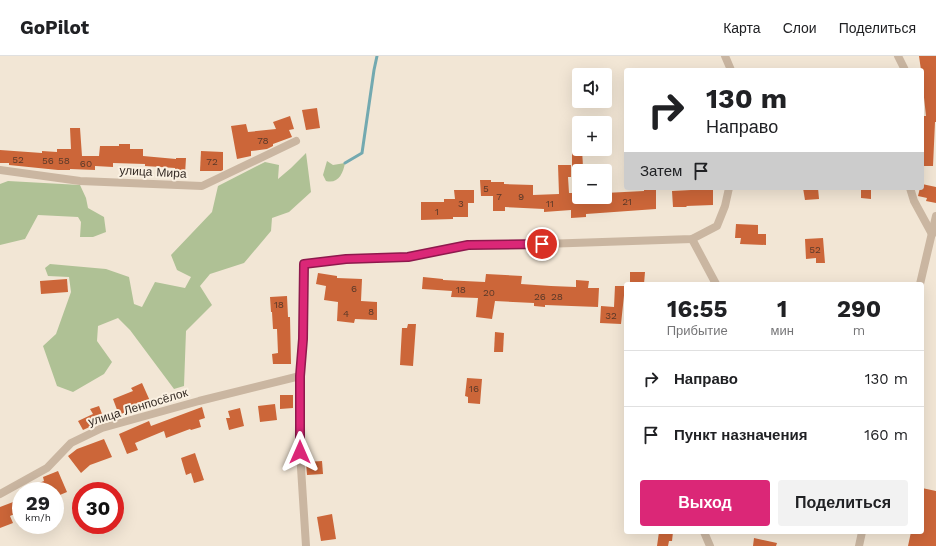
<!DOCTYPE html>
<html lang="ru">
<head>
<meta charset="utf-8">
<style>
	:root { --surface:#fff; --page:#f2f2f2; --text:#202124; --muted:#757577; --line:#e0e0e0; --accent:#db2777 }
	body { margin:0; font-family:"Work Sans",sans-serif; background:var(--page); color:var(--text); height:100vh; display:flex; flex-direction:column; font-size:15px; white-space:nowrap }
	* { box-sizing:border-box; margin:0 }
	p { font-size:13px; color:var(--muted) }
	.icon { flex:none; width:22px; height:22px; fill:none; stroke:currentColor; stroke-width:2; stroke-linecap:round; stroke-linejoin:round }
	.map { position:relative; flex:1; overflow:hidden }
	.details { position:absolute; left:624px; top:226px; width:300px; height:252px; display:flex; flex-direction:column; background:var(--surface); border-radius:4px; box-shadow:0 4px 16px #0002 }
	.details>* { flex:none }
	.banner { position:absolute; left:624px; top:12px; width:300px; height:122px; border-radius:4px; box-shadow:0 4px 16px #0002; background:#fff; color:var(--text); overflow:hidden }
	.tools { position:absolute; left:572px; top:12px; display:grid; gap:8px }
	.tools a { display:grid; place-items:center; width:40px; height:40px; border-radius:4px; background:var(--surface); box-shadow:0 4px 16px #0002; font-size:20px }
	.speed { position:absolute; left:12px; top:426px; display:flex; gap:8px; font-size:20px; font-weight:700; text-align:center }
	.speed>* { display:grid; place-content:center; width:52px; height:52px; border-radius:50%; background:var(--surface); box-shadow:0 4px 16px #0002; line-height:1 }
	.speed small { font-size:10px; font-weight:400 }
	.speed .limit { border:6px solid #d22; background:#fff; color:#111 }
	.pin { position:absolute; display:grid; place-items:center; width:34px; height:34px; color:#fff; margin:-17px; border:2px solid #fff; border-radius:50%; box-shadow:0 1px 4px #0007 }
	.me { position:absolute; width:44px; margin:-22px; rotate:0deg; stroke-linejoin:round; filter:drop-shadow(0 0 3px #0008) }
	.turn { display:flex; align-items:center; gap:14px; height:84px; padding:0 16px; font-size:18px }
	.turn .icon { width:52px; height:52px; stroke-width:2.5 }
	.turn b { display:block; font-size:28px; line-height:34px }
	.then { display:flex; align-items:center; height:38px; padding:0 16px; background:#0003; gap:8px; font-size:15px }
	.eta { display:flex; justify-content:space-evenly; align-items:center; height:68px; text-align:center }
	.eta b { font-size:24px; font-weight:700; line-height:28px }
	.action { display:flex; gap:8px; margin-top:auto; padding:8px 16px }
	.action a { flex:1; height:46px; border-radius:4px; background:var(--accent); color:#fff; font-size:16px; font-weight:700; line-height:46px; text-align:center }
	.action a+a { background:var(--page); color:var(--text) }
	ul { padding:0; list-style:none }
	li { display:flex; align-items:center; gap:12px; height:56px; padding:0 16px; border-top:1px solid var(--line) }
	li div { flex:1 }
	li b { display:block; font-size:15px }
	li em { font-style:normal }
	header { display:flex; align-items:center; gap:24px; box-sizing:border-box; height:56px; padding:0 20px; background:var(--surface); border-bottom:1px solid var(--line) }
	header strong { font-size:19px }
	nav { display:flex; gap:22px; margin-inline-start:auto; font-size:14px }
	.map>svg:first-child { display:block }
</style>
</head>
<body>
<header>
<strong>GoPilot</strong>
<nav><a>Карта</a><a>Слои</a><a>Поделиться</a></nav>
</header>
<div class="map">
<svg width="936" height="490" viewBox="0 0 936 490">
	<rect width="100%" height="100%" fill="#f2e6d5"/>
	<g fill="#afc195">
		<path d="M306 97 311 136 289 156 272 162 271 175 244 207 210 218 200 230 212 249 186 275 184 330 174 333 130 274 118 262 98 270 97 285 112 306 104 318 73 336 57 330 43 290 56 278 71 236 69 221 48 220 45 212 50 208 106 213 129 221 134 248 142 251 155 226 185 232 191 221 177 214 171 199 212 156 218 130 265 106 279 109 278 123 291 112Z"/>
		<path d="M327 105 333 109 345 107C343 118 338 128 326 125L323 119Z"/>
		<path d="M8 125 80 129 86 142 88 152 104 161 106 176 93 181H80L81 166 78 161 38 159 25 183 0 189V128Z"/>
	</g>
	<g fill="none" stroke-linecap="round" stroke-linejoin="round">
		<path stroke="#73a9b0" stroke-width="3" d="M345 107 362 97 374 14 377 0"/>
	</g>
	<g fill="#cc6639">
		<path d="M919 0H936V66H935L933 110H922V60H926L922 23V14H921Z"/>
		<path d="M317 52 320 72 306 74 302 54Z"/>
		<path d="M290 60 294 73 289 74 292 81 273 88V90L267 93 251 95V100L237 103 231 70 246 68 248 76 276 73 273 66Z"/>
		<path d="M70 72H80L82 100H99L100 90H119V88H130V93H143V100L176 103V102H186L185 118H175V112L145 110V108L113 107V111L95 110V114L70 113V114H58L9 109V107H0V94L42 97V95L57 96V93H71Z"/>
		<path d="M572 93H582L583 111H572Z"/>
		<path d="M201 95 223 96V114L221 115H200Z"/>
		<path d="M558 109H571V121H568L569 137H579V141H605V137L644 135V132H656V153L586 158V161L571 162V154L544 156V153L505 151V155H493V140H481L480 124H491V126H504V128L533 129V139L559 138Z"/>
		<path d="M922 128 936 131V147L926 145 927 142 918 140 920 132H922Z"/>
		<path d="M691 132H713V149L686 150 687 151H673L672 135 691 134Z"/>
		<path d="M803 132H818L819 143 805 144Z"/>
		<path d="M861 132H871V143L861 142Z"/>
		<path d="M454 134H474V147H468V161H453V163L421 164V146H444V143H455Z"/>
		<path d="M736 168 758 169V178H766V189L740 188 741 182H735Z"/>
		<path d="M823 182 825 207H816V202L806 203 805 183Z"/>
		<path d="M630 216H645L644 228H630Z"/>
		<path d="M318 217 337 220V222L362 223 361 245 377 246V264L355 263 354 267 337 265 338 246 324 244 326 230 316 228Z"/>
		<path d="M486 218 522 220 521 228 551 230 576 231V224L589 225 588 232H599L598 251 545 249V251L534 250V247L495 245 492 263 476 261 478 242 451 241 452 235 422 233 423 221 443 223V224L485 226Z"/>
		<path d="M67 223 68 236 41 238 40 225Z"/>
		<path d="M615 230H625L621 268 600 267 601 250 614 251Z"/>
		<path d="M287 240 288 261H290L291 308H273L272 298 278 297 277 273H273L272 256H271L270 241Z"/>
		<path d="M408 268H416L413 310 400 309 402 272H407Z"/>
		<path d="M495 276 504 277 503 296H494Z"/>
		<path d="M467 322 482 323 480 348 468 347V341L465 340Z"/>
		<path d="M142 327 150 345 119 359 113 343 133 335 131 332Z"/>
		<path d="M280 339H293V352L280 353Z"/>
		<path d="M275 348 277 364 260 366 258 350Z"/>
		<path d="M99 350 104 363 94 367V369L83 374 78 365 93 358 90 353Z"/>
		<path d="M202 351 205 362 199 364 201 371 191 374 190 373 166 382 164 375 135 387 138 394 127 398 119 378 149 365 151 370Z"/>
		<path d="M240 352 244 370 229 374 226 362H230L228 355Z"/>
		<path d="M104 383 112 401 90 409 81 417 68 400 77 393Z"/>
		<path d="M195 397 204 424 194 427 191 417 186 419 181 402Z"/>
		<path d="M322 405 323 418 307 419 306 406Z"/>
		<path d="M58 415 67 436 55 441V435H20L44 425 43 421Z"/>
		<path d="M922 432 936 435V490H908L911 476H922Z"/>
		<path d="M21 443V455L10 460 13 467 0 472V451Z"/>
		<path d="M332 458 336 483 321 485 317 461Z"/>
		<path d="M659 476H673L672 485H669L668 490H657Z"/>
		<path d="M754 482 777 487 776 490H753Z"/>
	</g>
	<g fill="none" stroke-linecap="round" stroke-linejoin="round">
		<g stroke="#cab6a1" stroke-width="8">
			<path d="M725 0 731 14"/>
			<path d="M898 0 905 14"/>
			<path d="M0 114 80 125 202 130 296 85"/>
			<path d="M910 132 914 145 932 178"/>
			<path d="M692 183 716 228"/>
			<path d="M920 228 936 160"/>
			<path d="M0 438 47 412 71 387 102 372 199 345 300 320"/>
			<path d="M704 476 710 490"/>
			<path d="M306 490 300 396V320L303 283 304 208 345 203 408 201 468 189H513L692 183 717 170 725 150 729 132"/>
			<path d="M859 490 862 476"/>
		</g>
	</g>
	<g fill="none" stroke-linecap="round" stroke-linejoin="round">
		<defs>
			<path id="route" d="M300 396V320L303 283 304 208 346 203 408 201 468 189 542 188"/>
		</defs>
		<use href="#route" stroke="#8e194d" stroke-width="10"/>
		<use href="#route" stroke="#db2777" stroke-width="7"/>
	</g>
	<g text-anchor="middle" stroke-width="4" stroke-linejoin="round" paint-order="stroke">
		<g font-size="10" fill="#5a3929">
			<text x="263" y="88">78</text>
			<text x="18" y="107">52</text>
			<text x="48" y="108">56</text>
			<text x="64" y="108">58</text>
			<text x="212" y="109">72</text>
			<text x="86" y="111">60</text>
			<text x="486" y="136">5</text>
			<text x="499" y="144">7</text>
			<text x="521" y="144">9</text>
			<text x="627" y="149">21</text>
			<text x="461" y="151">3</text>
			<text x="550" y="151">11</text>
			<text x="437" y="159">1</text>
			<text x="815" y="197">52</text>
			<text x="354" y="236">6</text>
			<text x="461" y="237">18</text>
			<text x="489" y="240">20</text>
			<text x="540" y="244">26</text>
			<text x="557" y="244">28</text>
			<text x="279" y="252">18</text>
			<text x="371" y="259">8</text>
			<text x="346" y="261">4</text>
			<text x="611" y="263">32</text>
			<text x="474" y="336">16</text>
		</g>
		<g font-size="12" fill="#342a24" stroke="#faf0e1">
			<text transform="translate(153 116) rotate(3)" y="4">улица Мира</text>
			<text transform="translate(138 351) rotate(-17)" y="4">улица Ленпосёлок</text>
		</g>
	</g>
</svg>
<div class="tools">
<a><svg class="icon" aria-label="sound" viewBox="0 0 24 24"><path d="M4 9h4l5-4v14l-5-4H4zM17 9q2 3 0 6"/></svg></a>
<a>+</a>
<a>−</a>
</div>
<div class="speed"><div>29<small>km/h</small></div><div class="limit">30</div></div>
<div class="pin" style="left:542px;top:188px;background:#d93025"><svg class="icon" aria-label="arrive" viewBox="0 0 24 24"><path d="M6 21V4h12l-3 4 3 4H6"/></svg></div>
<svg class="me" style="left:300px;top:396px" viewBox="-20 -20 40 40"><path d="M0-17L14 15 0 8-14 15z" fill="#db2777" stroke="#fff" stroke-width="4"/></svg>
<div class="banner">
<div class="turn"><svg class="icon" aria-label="right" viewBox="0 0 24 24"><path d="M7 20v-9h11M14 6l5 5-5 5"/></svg><div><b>130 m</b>Направо</div></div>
<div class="then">Затем<svg class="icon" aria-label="arrive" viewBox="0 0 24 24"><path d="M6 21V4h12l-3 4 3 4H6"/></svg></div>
</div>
<section class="details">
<div class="eta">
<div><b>16:55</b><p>Прибытие</p></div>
<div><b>1</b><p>мин</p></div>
<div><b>290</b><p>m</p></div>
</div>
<ul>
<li><svg class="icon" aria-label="right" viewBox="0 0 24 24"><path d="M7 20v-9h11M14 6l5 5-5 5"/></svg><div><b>Направо</b></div><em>130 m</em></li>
<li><svg class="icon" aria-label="arrive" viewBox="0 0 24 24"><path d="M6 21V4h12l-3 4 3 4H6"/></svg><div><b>Пункт назначения</b></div><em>160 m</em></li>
</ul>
<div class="action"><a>Выход</a><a>Поделиться</a></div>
</section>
</div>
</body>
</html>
